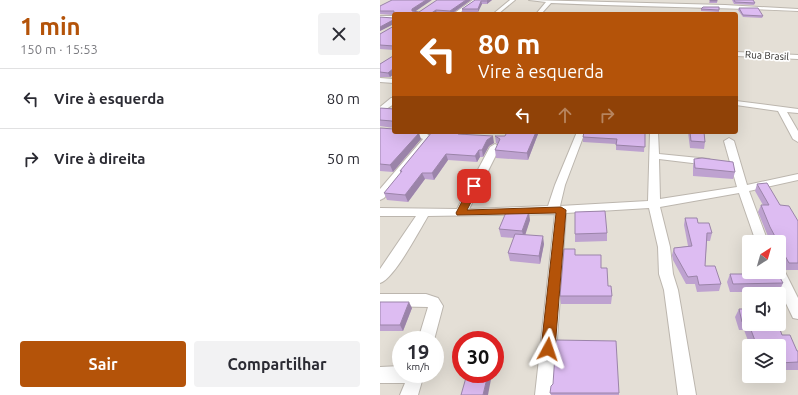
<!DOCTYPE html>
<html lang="pt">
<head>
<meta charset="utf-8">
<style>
	:root { --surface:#fff; --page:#f2f2f3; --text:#2b2b33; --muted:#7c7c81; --line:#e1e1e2; --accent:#b45309 }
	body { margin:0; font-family:Ubuntu,sans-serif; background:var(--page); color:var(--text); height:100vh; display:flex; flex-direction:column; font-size:15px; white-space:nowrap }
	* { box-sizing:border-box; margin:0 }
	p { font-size:13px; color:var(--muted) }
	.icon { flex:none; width:22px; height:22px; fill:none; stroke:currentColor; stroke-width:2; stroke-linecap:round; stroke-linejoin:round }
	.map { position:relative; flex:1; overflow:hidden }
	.sheet { display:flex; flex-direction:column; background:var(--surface); width:380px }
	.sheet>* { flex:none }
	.hud { position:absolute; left:12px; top:12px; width:346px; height:122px; border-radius:4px; box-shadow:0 4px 16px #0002; background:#b45309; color:#fff; overflow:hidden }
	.needle { width:26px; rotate:37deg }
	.tools { position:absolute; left:362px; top:235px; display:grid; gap:8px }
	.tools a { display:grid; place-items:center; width:44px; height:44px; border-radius:4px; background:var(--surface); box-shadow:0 4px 16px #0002; font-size:20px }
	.speed { position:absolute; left:12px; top:331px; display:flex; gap:8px; font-size:20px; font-weight:700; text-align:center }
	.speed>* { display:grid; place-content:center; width:52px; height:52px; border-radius:50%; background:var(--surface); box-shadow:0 4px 16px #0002; line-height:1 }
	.speed small { font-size:10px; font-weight:400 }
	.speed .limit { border:6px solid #d22; background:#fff; color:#111 }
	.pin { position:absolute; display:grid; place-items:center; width:34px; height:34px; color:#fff; margin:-17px; border-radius:8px; box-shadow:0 2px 6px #0006 }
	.me { position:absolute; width:44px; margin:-22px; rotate:5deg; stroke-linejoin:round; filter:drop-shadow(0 0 3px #0008) }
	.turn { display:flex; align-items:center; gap:14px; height:84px; padding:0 20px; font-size:18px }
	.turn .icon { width:52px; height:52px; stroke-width:2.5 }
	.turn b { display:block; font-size:28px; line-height:34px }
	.lanes { display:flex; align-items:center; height:38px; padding:0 20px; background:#0003; justify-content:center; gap:20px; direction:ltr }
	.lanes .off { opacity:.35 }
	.round { display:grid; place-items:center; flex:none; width:42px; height:42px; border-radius:4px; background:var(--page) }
	.summary { display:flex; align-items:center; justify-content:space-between; height:68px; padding:0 20px }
	h1 { font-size:24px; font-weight:600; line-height:30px; color:var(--accent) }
	.cta { display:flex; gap:8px; margin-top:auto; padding:8px 20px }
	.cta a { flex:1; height:46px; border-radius:4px; background:var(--accent); color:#fff; font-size:16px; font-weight:600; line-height:46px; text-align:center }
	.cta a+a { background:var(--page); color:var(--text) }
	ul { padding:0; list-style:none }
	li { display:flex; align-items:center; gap:12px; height:60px; padding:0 20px; border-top:1px solid var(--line) }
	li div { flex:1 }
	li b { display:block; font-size:15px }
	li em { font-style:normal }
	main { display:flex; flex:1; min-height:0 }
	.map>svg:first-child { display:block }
</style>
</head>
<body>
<main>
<section class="sheet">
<div class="summary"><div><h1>1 min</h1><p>150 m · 15:53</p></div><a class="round"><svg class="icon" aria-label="close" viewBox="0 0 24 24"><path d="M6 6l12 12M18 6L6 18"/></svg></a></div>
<ul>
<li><svg class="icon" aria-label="left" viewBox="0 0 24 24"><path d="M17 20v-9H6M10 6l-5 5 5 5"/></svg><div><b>Vire à esquerda</b></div><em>80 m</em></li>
<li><svg class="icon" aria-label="right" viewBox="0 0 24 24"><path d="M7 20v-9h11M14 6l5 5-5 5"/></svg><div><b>Vire à direita</b></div><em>50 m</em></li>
</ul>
<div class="cta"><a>Sair</a><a>Compartilhar</a></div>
</section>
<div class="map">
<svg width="418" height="395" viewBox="0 0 418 395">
	<rect width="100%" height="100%" fill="#e4dfd6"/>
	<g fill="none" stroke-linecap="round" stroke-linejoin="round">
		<defs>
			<g id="street">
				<path d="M93 0H98L78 14H73Z"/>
				<path d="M130 0H135L118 14H113Z"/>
				<path d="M149 0 345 5 418 9V11C336 7 253 7 171 3L161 14H156L166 2Z"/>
				<rect x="0" y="16" width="14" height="4"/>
				<path d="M356 52 418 55V59L356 56Z"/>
				<path d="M0 78 14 79V83L0 82Z"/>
				<path d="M11 98H14V104L0 113V107Z"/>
				<path d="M356 101 418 109V113L407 112 418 131V142L413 139 398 111 356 105Z"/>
				<path d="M15 132H44L53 138 4 198 0 200V189L43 139C34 134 22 138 15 132Z"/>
				<path d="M197 132H205L185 185 180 206 268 201 270 132H278L279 154 329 159 334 162 329 165 279 159 280 199 357 187 344 141 349 138 354 141 367 185 418 174V180L369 191 388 242H376L359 193 280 207 290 247 293 274 298 290 316 395H298L284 290 279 274 278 247 269 208 186 213 173 395H155L175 214 48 216C39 231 14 279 0 283V269L36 216H0V208L77 209 110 147 115 144 120 147 89 209 168 206 175 185Z"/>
				<path d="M399 267 403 268 418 298V319L413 318 391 272H399Z"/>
				<path d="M0 294H46L58 298 63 306 54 340H38L48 307 0 306Z"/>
				<path d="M21 366V374H44L38 395H20L25 383H0V367Z"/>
			</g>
		</defs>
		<use href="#street" stroke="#bcb6ae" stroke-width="2"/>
		<use href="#street" fill="#fff" fill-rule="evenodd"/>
	</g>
	<g fill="#bea2d0">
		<path d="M91 0 72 14H14V50L0 49V34L14 26 13 24 0 31V17L13 18V15L0 14V6L39 12Z"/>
		<path d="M95 0H112L107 4H102L98 12 82 13V9Z"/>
		<path d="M352 0H373L375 3 374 5 354 4Z"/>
		<path d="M330 1H337V3H329Z"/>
		<path d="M359 8 383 16 382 18 363 17 358 10Z"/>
		<path d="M321 9 339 10V12L321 11Z"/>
		<path d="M14 53V74L10 77H0V64L13 56Z"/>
		<path d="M0 108 14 109V128L0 126Z"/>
		<path d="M0 128 41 139 13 172 0 171Z"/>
		<path d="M46 132H84L85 133 84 135 114 143 109 146 103 157H100L97 162 68 160 54 180 45 179 28 202 7 200 4 193 21 173 20 171 50 135Z"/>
		<path d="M265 132 264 152 236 150V144L203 142V137Z"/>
		<path d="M308 132H324L325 142 324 149 310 148Z"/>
		<path d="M158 134 148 160 116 158 115 150 118 144 116 143 115 136H125Z"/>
		<path d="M314 159 355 172 353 179 313 176V166Z"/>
		<path d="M377 184 418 221V270H406L399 257V242H391L387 234 378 212 381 205H383L375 191Z"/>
		<path d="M195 212 227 233V241L195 242Z"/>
		<path d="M305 218 318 223 332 233 330 241H327L325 266 341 284 339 291 317 292 315 284H306L293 260 292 255 294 248 308 246 304 225Z"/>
		<path d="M150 220 145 234 164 244 160 264 130 261 128 253 134 238 121 237 119 229Z"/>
		<path d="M196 255 221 268 232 296 231 304H181L180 296Z"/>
		<path d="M350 274 403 283 399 292H350L347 282Z"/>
		<path d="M0 302 32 308 23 331H0Z"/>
		<path d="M359 309 402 335 417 351H418V370H399V346H370L364 330H359L355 317Z"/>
		<path d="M170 393H239V395H171Z"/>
	</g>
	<g fill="#9b84a9">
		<path d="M46 0H52L33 13 32 11V9Z"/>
		<path d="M86 0H91L71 14 70 11Z"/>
		<path d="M108 0H112L107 4V1Z"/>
		<path d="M101 1 102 4 98 12V9Z"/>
		<path d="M56 10 57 14H50Z"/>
		<path d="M13 20 14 24 0 31V27Z"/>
		<path d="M14 68V74L10 77 8 73Z"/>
		<path d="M79 132H84L85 133 80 141 78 134Z"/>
		<path d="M156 132H158V134L148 160 147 153Z"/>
		<path d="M39 133 41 139 13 172 10 165Z"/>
		<path d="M113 136 114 143 109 146 103 157 102 150 107 140Z"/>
		<path d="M99 150 100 157 97 162 95 156Z"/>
		<path d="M66 154 68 160 54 180 52 173Z"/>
		<path d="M42 173 45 179 28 202 25 195Z"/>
		<path d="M149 212 150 220 144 239 142 231Z"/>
		<path d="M163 236 164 244 160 264 159 256Z"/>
		<path d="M29 302 32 308 23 331 20 325Z"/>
		<path d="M115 342 118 350 115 362Z"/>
		<path d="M108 374H112L108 395H103Z"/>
	</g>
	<g fill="#ddbcf2" stroke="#9b84a9">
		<path d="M12 0H46L32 9V11L39 12 57 0H86L70 11 56 10 50 14H14V46L0 45V34L14 26 13 20 0 27V17L13 18 14 11H0V6Z"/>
		<path d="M95 0H108L107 1H101L98 9H82Z"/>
		<rect x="330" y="0" width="7" height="1"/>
		<path d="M354 0H373L375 3 355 2Z"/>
		<path d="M323 7H339V10L321 9Z"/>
		<path d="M359 8H378L383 16 363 15Z"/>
		<path d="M14 53V68L8 73 0 72V64L13 56Z"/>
		<path d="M0 108 14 109V124H13L12 121 0 120Z"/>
		<path d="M0 128 14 129V132H38L39 133 10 165 0 164Z"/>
		<path d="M52 132H79L78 134 113 136 107 140 102 150H99L95 156 66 154 52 173H42L25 195 4 193 22 171H20Z"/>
		<path d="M127 132H156L147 153 115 150 120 139 115 136H125Z"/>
		<path d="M204 132H265V147L236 145 237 139 203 137Z"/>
		<path d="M310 132H324L325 142 311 141Z"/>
		<path d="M322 158 353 162 355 172 315 168 314 159Z"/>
		<path d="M387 183 400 205 409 206 418 221V263H409L399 245V242H398L390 227 381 205H389L377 184Z"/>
		<path d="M127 210 149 212 142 231 119 229Z"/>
		<path d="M225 211 227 233 195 234V212Z"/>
		<path d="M305 218H317L318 223H329L332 233H327L325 266H335L341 284 319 285 317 276 308 277 294 252V248L312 246Z"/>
		<path d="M135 234 163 236 159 256 128 253Z"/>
		<path d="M184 249H195V255H221V268H227L228 286H231L232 296H180Z"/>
		<path d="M350 274H398L403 283 353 284Z"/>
		<path d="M0 302H29L20 325H0Z"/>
		<path d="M359 309H369V324H398L402 335H410L417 351H418V362L399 363V346H377L368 322H362Z"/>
		<path d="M176 340 236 341 239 393H170L171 386 173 384Z"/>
		<path d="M87 374H108L103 395H81Z"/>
	</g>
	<path fill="#b45309" stroke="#753606" d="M94 184 99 186 87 210 181 207 186 210 175 349 173 353 168 355 163 353 161 349 176 213 77 215 76 213 90 186Z"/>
	<g text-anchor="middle" stroke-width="3.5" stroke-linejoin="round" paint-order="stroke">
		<g font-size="10" fill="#2d2b28" stroke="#fff">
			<text transform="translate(387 55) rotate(3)" y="4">Rua Brasil</text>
		</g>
	</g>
</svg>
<div class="tools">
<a><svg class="needle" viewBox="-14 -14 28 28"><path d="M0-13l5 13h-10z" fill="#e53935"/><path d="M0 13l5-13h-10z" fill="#7c7c81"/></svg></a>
<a><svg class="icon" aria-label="sound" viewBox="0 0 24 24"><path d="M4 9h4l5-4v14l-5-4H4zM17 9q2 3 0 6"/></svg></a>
<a><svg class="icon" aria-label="layers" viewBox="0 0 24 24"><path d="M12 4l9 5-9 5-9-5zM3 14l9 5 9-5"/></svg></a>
</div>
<div class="speed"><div>19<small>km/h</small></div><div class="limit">30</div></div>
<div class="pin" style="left:94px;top:186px;background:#d93025"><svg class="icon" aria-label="arrive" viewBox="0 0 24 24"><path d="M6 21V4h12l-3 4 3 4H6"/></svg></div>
<svg class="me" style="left:168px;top:349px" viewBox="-20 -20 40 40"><path d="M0-17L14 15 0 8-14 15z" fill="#b45309" stroke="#fff" stroke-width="4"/></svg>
<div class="hud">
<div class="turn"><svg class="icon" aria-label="left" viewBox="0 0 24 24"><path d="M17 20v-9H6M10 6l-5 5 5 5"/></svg><div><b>80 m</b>Vire à esquerda</div></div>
<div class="lanes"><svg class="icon" aria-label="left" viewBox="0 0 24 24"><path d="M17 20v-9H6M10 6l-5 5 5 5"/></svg><svg class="icon off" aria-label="ahead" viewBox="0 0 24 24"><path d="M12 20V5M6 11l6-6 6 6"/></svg><svg class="icon off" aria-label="right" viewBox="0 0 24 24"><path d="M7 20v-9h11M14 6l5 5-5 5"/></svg></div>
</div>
</div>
</main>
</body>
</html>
